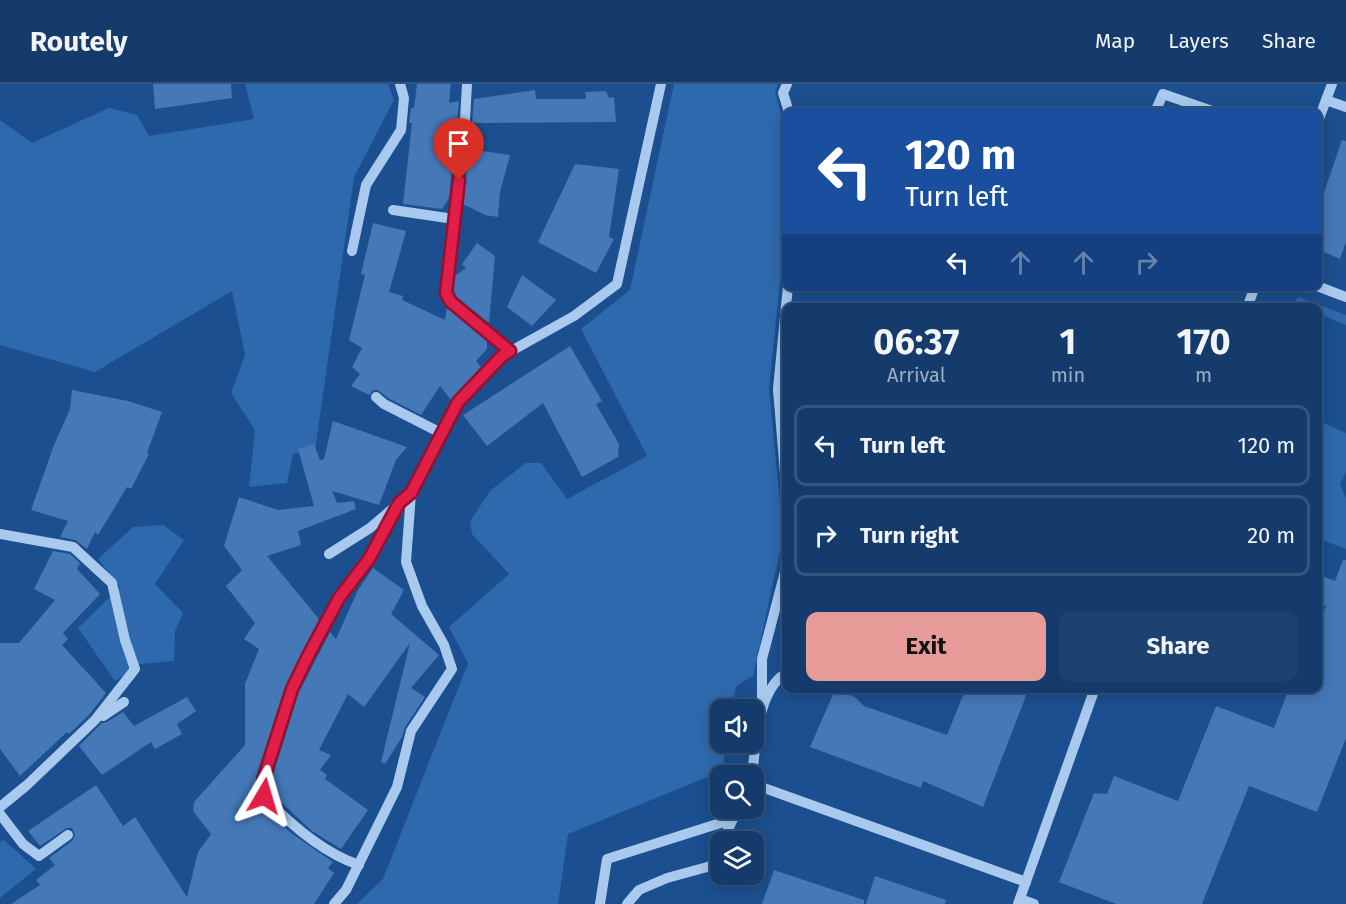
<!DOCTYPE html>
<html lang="en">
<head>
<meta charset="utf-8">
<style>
	:root { --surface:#143b6b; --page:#1d4271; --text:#f1f3f6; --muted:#9dadc1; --line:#33557e; --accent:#e69b98 }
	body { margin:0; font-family:"Fira Sans",sans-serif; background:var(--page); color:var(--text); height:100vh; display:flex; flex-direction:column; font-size:22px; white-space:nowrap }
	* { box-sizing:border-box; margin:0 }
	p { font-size:20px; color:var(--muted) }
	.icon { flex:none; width:33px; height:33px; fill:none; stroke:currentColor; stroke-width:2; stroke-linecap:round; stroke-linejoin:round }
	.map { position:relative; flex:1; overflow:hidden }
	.side { position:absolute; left:782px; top:219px; width:540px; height:390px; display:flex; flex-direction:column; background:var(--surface); border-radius:12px; box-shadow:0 3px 15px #0003,0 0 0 2px var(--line) }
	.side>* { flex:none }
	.top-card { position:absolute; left:782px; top:24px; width:540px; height:183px; border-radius:12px; box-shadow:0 3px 15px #0003,0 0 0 2px var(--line); background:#1a4fa0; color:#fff; overflow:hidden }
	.fabs { position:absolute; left:710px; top:615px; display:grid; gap:12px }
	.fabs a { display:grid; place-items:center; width:54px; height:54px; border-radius:12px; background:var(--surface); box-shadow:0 3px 15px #0003,0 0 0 2px var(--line); font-size:30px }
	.pin { position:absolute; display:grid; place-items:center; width:51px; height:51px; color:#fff; margin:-62px -26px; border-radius:50% 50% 50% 0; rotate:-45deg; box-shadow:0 0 6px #0007 }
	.pin .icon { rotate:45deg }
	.me { position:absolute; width:66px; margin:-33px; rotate:7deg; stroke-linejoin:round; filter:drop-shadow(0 0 4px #0008) }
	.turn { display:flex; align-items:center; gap:21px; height:126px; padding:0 24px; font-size:27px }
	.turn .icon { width:78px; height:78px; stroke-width:2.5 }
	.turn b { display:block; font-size:42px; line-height:51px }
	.lanes { display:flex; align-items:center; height:57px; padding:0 24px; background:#0003; justify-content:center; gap:30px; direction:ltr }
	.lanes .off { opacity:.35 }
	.eta { display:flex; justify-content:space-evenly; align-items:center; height:102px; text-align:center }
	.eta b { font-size:36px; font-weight:700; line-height:42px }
	.cta { display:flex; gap:12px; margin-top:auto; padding:12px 24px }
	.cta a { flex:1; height:69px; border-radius:12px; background:var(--accent); color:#111; font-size:24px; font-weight:700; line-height:69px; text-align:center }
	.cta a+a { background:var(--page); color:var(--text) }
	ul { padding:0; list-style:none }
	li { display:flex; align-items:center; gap:18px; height:81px; margin:0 12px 9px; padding:0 12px; border:3px solid var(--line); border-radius:12px }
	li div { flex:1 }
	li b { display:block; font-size:22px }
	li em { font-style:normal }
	header { display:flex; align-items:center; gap:36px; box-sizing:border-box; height:84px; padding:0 30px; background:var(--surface); border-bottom:2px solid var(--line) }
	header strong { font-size:28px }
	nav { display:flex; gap:33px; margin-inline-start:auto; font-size:21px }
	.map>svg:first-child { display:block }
</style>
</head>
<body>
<header>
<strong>Routely</strong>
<nav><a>Map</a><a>Layers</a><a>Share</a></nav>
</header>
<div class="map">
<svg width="1346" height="820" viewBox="0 0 1346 820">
	<rect width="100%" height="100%" fill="#1b4f8f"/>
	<g fill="#2e69ad">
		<path d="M245 0H388L394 16 354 93 315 367 293 370 287 399 249 403 255 346 231 309 245 271 232 207 95 288 0 261V36L32 59 109 24 137 31 149 52 254 35Z"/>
		<path d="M674 0H778L775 9 786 48V138L769 305 783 452 753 592 736 602 732 625 720 626V658L727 659 722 687 568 750 558 820H357L383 795 468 579 449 543 509 490 472 450 470 437 491 406 526 379H541L567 415 647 372 581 245 630 206Z"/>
		<path d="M1298 213 1346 231V241L1317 229V224L1293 223Z"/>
		<path d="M1317 336 1346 349V387L1340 401 1346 414V465L1317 454Z"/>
		<path d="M163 441 184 456 155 500 183 529 175 547 174 577 140 580 115 597 78 544 120 503 98 475 133 443Z"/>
		<path d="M3 755 36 785 0 814V758Z"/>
	</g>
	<g fill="#4478b7">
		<path d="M153 0H231L232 14 155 25Z"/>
		<path d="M417 0H451L449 19 459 17 457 39H442L440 61 454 63 449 114 442 125 403 120 412 39H409L411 24H414Z"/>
		<path d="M535 6 536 15H586L585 8 606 7 609 14 614 13 616 38 472 39 474 15Z"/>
		<path d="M1342 56 1346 57V158L1340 175 1317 165V108L1323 111Z"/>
		<path d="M469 65 510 71 500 108 498 133 485 131 463 120Z"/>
		<path d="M575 80 619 85 609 153 614 155 596 189 538 158Z"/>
		<path d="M373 139 406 147 389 208 403 212 402 216 445 236 447 224 487 257V265L476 277 481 283 451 316 440 302 421 331 388 314 378 306H373L369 311 351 302 360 290 352 283 362 264 349 256 365 191 361 190Z"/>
		<path d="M477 159 495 172 489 239 457 213 454 207 455 192 466 184 462 180Z"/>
		<path d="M522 191 556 216 532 242 507 223Z"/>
		<path d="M570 262 602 317 596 320 619 360 618 373 582 393 543 319 487 362 463 331Z"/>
		<path d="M72 306 128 317 162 328 147 369 149 370 131 405 127 403 98 451 95 448 87 465 75 456 60 453 68 437 31 426 54 361 70 325Z"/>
		<path d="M333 337 407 363 396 376 379 421 332 407 337 419 354 417 356 425 298 447 301 461 267 472 319 535 285 603 256 693V713L259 718 291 749 333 778 328 784 334 789 314 820H11L40 801 36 796 55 781 49 774 72 757 75 751 72 744H67L40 762 28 747 96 701 123 742 135 733 187 813 198 768 211 750 193 727 194 718 245 661V600L259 565 244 555 255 539 226 502 242 486 224 462 239 413 278 426 314 422 298 365 314 360 320 376 324 375Z"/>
		<path d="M53 467 70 470 80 479 77 485 100 510 63 549 68 555 62 561 106 609 89 631 69 650 67 648 20 692 0 665V559H19L55 516 34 505Z"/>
		<path d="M1343 476H1346V654L1317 728 1249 702 1202 820H1116L1059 798 1094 709 1107 710 1114 692 1178 717 1216 622 1274 644 1289 604H1317V548L1326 522 1317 519V490L1335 497Z"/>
		<path d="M373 484 404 506 391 530 439 571 411 604 425 613 405 643 402 653 385 680 381 678 410 559 364 623 348 610 319 666 331 671 320 686 327 691 325 695 368 726 341 765 312 747 272 710V694L299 608 330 548 336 555 358 506Z"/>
		<path d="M966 604H1029L983 723 923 697 921 704 810 663 835 606 855 613 864 622 947 651Z"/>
		<path d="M187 613 196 627 177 640 182 650 155 665 151 658 102 691 79 662 102 639 107 638 123 628 134 642Z"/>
		<path d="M774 786 864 816V820H762Z"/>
		<path d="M875 792 946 816 945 820H866Z"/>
	</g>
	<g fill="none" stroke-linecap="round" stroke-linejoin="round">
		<g stroke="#a9c9ee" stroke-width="10">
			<path d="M467 0 465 36 446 209 451 218 511 267"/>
			<path d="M787 0 783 9 789 28"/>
			<path d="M1326 16 1346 23"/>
			<path d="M1155 28 1163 10 1215 28"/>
			<path d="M1317 40 1332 0"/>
			<path d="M393 126 454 135"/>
			<path d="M352 167 366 101 401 46 404 14 400 0"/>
			<path d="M1317 202 1346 213"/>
			<path d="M1247 224 1255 202"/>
			<path d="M376 313 384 320 441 349"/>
			<path d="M786 402 778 305 788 202"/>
			<path d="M0 450 73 463 112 499 125 556 135 585 95 636 27 701 0 723"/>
			<path d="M329 470 370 444 411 409 458 318 502 272 574 232 617 200 661 0"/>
			<path d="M762 622V575L786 484"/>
			<path d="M103 632 124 618"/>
			<path d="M752 692C756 660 757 607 786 589"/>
			<path d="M753 700 1026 798"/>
			<path d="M0 730 23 760 39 772 68 751"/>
			<path d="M722 758 738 724"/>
			<path d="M359 781C323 769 290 740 264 713V693L292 605 339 514 369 475 396 425"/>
			<path d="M1020 815 1034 820"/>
			<path d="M334 820 346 806 397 703 411 647 452 585 444 561 422 522 406 478 411 409"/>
			<path d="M600 820 607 775 733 735"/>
			<path d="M627 820 639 806 667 794 711 782 720 762"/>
			<path d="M1018 820 1095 604"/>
		</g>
	</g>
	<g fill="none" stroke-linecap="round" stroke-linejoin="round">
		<defs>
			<path id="route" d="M264 712V693L292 605 308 572 339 514 369 475 399 419 411 409 458 318 502 272 510 267 451 218 446 209 459 96"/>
		</defs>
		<use href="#route" stroke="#92132f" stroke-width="15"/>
		<use href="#route" stroke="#e11d48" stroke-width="10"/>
	</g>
</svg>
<div class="fabs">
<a><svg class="icon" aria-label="sound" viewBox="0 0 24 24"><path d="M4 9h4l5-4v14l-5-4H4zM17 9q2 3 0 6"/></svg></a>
<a><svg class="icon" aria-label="search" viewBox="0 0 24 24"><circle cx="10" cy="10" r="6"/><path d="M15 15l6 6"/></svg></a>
<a><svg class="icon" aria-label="layers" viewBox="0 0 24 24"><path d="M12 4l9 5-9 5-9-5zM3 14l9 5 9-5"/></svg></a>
</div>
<div class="pin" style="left:459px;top:96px;background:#d93025"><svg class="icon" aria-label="arrive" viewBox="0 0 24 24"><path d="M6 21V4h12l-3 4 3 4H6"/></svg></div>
<svg class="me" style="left:264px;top:712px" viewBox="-20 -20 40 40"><path d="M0-17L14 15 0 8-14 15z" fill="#e11d48" stroke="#fff" stroke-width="4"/></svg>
<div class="top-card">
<div class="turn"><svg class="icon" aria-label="left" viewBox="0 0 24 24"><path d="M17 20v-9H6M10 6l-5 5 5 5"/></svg><div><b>120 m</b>Turn left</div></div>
<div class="lanes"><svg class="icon" aria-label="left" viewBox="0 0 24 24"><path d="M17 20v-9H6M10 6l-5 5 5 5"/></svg><svg class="icon off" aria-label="ahead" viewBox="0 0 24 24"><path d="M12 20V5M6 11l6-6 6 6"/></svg><svg class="icon off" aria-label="ahead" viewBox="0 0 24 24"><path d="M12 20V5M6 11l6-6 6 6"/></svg><svg class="icon off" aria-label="right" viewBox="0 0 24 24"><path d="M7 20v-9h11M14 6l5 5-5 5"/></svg></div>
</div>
<section class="side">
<div class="eta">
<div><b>06:37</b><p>Arrival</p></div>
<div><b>1</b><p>min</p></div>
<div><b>170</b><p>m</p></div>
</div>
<ul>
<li><svg class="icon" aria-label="left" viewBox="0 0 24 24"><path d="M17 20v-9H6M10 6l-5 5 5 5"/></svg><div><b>Turn left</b></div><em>120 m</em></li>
<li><svg class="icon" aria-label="right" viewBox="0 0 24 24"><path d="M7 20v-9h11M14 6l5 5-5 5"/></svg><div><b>Turn right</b></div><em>20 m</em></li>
</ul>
<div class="cta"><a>Exit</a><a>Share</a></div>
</section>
</div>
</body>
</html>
